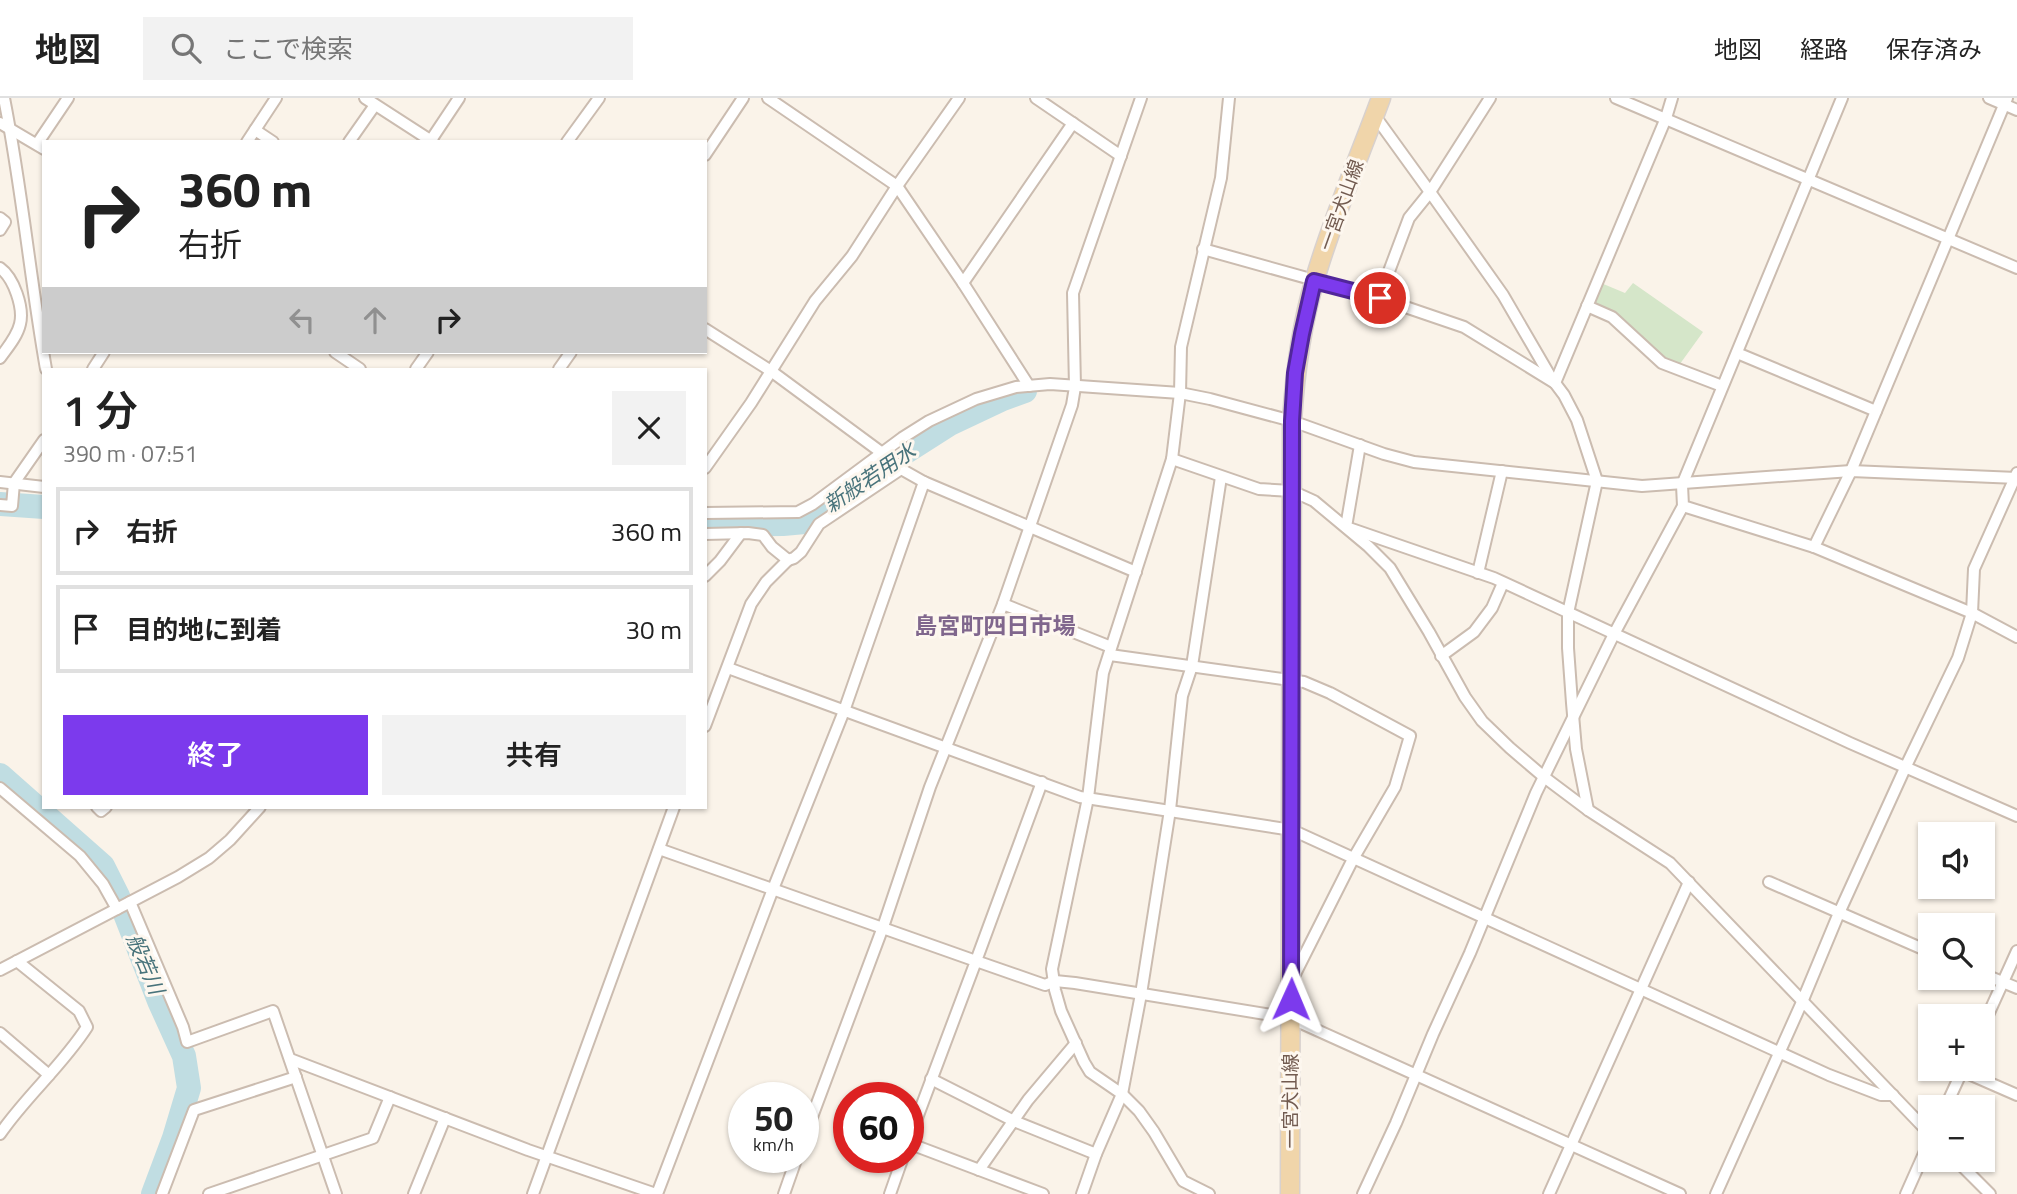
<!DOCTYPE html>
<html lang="ja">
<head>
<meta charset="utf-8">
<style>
	:root { --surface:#fff; --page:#f2f2f2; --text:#222; --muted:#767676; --line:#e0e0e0; --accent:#7c3aed }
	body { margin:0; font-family:"Titillium Web","Noto Sans JP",sans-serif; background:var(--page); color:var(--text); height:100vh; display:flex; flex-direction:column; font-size:26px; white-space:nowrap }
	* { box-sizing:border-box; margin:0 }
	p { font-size:23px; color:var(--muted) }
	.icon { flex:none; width:38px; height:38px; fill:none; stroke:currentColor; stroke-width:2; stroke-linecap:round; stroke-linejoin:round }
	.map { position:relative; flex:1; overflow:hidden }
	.details { position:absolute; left:42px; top:270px; width:665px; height:441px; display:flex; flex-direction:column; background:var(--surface); border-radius:0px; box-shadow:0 2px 5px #0004 }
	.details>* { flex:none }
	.top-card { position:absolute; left:42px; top:42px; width:665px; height:214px; border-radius:0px; box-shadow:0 2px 5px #0004; background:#fff; color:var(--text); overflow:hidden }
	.tools { position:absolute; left:1918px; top:724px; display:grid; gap:14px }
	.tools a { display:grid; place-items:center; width:77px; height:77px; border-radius:0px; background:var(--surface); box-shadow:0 2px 5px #0004; font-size:35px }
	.speed { position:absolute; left:728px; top:984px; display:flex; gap:14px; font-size:35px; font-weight:700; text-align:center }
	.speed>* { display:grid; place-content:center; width:91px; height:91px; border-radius:50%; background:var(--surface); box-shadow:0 2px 5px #0004; line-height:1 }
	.speed small { font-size:18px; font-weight:400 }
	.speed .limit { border:10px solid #d22; background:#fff; color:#111 }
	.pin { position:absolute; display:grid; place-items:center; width:60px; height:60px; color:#fff; margin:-30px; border:4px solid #fff; border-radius:50%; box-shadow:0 2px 7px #0007 }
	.me { position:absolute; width:77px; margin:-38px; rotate:1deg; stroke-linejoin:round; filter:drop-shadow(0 0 5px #0008) }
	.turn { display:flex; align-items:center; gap:24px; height:147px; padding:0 21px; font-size:32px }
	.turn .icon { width:91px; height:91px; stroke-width:2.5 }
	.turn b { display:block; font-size:49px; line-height:60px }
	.lanes { display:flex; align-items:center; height:66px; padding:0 21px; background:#0003; justify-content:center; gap:35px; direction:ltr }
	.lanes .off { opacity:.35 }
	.round { display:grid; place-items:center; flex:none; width:74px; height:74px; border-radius:0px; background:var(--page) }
	.summary { display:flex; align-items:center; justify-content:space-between; height:119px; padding:0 21px }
	h1 { font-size:42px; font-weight:600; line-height:52px }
	.action { display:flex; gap:14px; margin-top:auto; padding:14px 21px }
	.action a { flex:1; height:80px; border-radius:0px; background:var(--accent); color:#fff; font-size:28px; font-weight:600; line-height:80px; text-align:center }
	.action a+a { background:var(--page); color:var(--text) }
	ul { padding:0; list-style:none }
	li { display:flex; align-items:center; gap:21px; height:88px; margin:0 14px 10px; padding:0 7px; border:4px solid var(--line); border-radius:0px }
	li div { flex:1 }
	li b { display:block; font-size:26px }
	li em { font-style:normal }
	header { display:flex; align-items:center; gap:42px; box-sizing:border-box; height:98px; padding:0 35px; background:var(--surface); border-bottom:2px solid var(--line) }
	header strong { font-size:33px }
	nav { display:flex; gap:38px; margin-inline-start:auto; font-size:24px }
	.search { width:490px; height:63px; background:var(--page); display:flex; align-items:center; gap:18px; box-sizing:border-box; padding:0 24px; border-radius:0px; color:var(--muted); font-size:26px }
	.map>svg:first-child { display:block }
</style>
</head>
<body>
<header>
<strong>地図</strong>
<div class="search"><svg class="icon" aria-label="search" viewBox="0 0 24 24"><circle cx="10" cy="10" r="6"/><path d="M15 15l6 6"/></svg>ここで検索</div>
<nav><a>地図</a><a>経路</a><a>保存済み</a></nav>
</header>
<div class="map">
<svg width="2017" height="1096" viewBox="0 0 2017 1096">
	<rect width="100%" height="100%" fill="#faf3e9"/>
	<path fill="#d5e6c9" d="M1601 185 1625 195 1633 185 1703 234 1677 270 1593 205Z"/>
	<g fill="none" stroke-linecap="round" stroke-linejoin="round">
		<g stroke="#c0dde2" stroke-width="24">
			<path d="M0 406 44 409"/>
			<path d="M705 427 783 426 805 424 881 370 950 326 1003 301 1025 293"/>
			<path d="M0 677 103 768 118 798 159 903 184 958 189 990 174 1040 153 1096"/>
		</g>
		<defs>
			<g id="minor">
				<path d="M4 0C22 90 30 181 46 271"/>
				<path d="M365 0 433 44"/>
				<path d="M768 0 897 88 963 185 1029 288"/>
				<path d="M1036 0 1121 58"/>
				<path d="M1616 0 2017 170"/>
				<path d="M1842 0 1682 387 1683 408 1814 449 1972 515 2017 539"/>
				<path d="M1989 0 2017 12"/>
				<path d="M1375 18 1430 94 1490 0"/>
				<path d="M0 25 44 51"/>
				<path d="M255 32 273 44"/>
				<path d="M431 42 459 0"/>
				<path d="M247 44 276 0"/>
				<path d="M349 44 375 7"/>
				<path d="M567 44 599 0"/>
				<path d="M37 46 68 0"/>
				<path d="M705 57 743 0"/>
				<path d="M0 120 5 124 0 132"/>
				<path d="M1203 151 1379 200 1464 229 1555 285 1564 297 1577 322 1597 383 1568 515V550L1572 605 1576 651 1588 712"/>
				<path d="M0 170C14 180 24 210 20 226 17 239 7 250 0 260"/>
				<path d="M963 185 1073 25"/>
				<path d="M1379 200 1409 120 1430 94 1503 197 1553 283"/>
				<path d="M1587 208 1612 219 1662 265 1722 288"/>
				<path d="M705 231 771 273 897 366 901 371 924 384 1136 474"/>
				<path d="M335 254 360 271"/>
				<path d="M1737 255 1876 313"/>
				<path d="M93 271 104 254"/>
				<path d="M416 271 428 254"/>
				<path d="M559 271 571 254"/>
				<path d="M1555 285 1666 20 1672 0"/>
				<path d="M1360 347 1346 429 1494 480 1850 645 2017 718"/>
				<path d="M1172 361 1259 391 1292 393 1314 403 1368 448 1390 470 1429 534 1465 599 1482 623 1510 650 1544 679 1588 712 1670 765 1930 1036"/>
				<path d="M705 370 751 305 815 203 852 158 897 88 959 0"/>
				<path d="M0 384 44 389"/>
				<path d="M0 407 12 408 14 385 44 342"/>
				<path d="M705 415 798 414 813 406 902 340 929 323 976 301 1016 289 1050 286 1180 295 1210 301 1292 323 1384 356 1414 364 1642 388 1851 373 2017 380"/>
				<path d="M705 436 748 435 763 437 772 449 788 462 766 484 751 506 705 628"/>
				<path d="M1814 449 1851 373 2007 0"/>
				<path d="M788 462 794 460 801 454 819 426 901 371"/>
				<path d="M1478 475 1502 373"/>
				<path d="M705 478 720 463 741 435"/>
				<path d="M1003 506 1111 549"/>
				<path d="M1110 557 1304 584 1330 595 1410 638 1395 689 1353 761 1293 880"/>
				<path d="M1441 558 1474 534 1492 510 1503 485"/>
				<path d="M728 570 1080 699 1292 732 1829 977 1881 997H1893"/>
				<path d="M1042 684 976 863 1045 887 1055 883 1075 885 1290 920 1680 1096"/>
				<path d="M0 690 80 758 103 786 117 811"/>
				<path d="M97 709 101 713 106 709"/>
				<path d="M659 751 976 863 908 1044"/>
				<path d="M1769 784 1930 854"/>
				<path d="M130 804 183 929 187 944 273 913 336 1096"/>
				<path d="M0 872 178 779 209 760 230 742 260 709"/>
				<path d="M1983 876 2017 890"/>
				<path d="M1983 928 2017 853"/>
				<path d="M0 935 49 977"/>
				<path d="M290 961 528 1052 656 1096"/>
				<path d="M1962 973 2017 997"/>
				<path d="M931 981 1014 1023 1096 1056"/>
				<path d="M1945 1010 1963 971"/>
				<path d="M0 1036C26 998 62 968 87 929L79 913 17 863"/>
				<path d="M803 1043 883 829 930 689 1003 506 1072 307 1075 289 1073 195 1141 0"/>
				<path d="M908 1045 1043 1096"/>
				<path d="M1956 1062 1990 1096"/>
				<path d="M979 1072 1028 1002 1076 945"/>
				<path d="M162 1096 194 1012 296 979"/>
				<path d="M209 1096 373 1040 390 999"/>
				<path d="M414 1096 445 1020"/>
				<path d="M533 1096 674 709"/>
				<path d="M657 1096 773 791 844 613 924 384"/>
				<path d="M784 1096 797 1059"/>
				<path d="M890 1096 903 1059"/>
				<path d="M1082 1096 1096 1056 1122 996 1141 896 1170 712 1182 598 1192 568 1221 379"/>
				<path d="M1209 1096 1183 1083 1154 1034 1139 1013 1122 996 1090 974 1084 964 1061 913 1055 892 1052 871 1088 700 1103 575 1172 361 1180 295 1181 249 1221 80 1229 0"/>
				<path d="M1363 1096 1396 1025 1433 936 1470 855 1536 695 1614 536 1683 408"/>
				<path d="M1549 1096 1689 784"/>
				<path d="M1716 1096 1802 904 1839 815 1906 668 1958 560 1972 515 1974 471 2017 375"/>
				<path d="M1906 1096 1930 1042"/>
			</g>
			<path id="primary" d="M1290 1096 1292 323C1295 275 1301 228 1315 181 1333 119 1359 60 1381 0"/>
		</defs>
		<use href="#minor" stroke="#cbbcb0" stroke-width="14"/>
		<use href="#primary" stroke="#d8d1ce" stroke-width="21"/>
		<use href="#minor" stroke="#fff" stroke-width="10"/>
		<use href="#primary" stroke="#f0d5aa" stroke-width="18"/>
	</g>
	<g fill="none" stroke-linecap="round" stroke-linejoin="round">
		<defs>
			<path id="route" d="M1291 901 1292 323 1295 275 1302 236 1314 183 1380 200"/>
		</defs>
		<use href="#route" stroke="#51269a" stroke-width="18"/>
		<use href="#route" stroke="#7c3aed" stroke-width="12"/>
	</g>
	<g text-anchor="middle" stroke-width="6" stroke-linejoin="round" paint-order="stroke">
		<g font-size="19" fill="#725b50" stroke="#fdf7ef">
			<text transform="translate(1341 107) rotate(-70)" y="7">一宮犬山線</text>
			<text transform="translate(1290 1003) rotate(-90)" y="7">一宮犬山線</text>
		</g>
		<g font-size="21" font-style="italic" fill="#48737b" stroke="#fdf7ef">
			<text transform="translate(870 380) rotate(-34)" y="7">新般若用水</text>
			<text transform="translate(145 866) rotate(67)" y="7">般若川</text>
		</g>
		<g font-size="23" font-weight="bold" fill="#80678d" stroke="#fdf7ef">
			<text x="995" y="536">島宮町四日市場</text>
		</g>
	</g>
</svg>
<div class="tools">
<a><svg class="icon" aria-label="sound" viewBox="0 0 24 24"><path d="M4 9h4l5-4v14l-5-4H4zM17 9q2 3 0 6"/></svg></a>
<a><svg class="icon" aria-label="search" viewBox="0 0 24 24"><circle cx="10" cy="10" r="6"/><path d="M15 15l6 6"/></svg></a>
<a>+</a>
<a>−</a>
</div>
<div class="speed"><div>50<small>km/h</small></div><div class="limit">60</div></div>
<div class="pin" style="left:1380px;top:200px;background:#d93025"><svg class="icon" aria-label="arrive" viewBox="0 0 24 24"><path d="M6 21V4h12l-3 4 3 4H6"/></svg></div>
<svg class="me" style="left:1291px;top:901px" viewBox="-20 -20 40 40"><path d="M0-17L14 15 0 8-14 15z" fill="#7c3aed" stroke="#fff" stroke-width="4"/></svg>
<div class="top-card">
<div class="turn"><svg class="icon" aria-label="right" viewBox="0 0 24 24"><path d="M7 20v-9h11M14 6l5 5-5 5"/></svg><div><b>360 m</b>右折</div></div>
<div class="lanes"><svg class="icon off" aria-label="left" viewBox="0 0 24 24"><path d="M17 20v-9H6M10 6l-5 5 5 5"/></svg><svg class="icon off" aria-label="ahead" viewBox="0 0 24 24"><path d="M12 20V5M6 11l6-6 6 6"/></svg><svg class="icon" aria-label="right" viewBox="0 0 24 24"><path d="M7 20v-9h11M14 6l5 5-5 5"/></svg></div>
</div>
<section class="details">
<div class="summary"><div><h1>1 分</h1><p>390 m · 07:51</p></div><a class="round"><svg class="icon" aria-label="close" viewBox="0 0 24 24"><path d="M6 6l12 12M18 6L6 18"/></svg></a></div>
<ul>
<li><svg class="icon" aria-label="right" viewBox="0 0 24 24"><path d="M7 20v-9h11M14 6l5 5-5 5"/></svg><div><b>右折</b></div><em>360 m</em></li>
<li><svg class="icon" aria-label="arrive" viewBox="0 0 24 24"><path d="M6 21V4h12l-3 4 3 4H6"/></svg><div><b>目的地に到着</b></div><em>30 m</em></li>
</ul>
<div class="action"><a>終了</a><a>共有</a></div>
</section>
</div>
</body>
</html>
